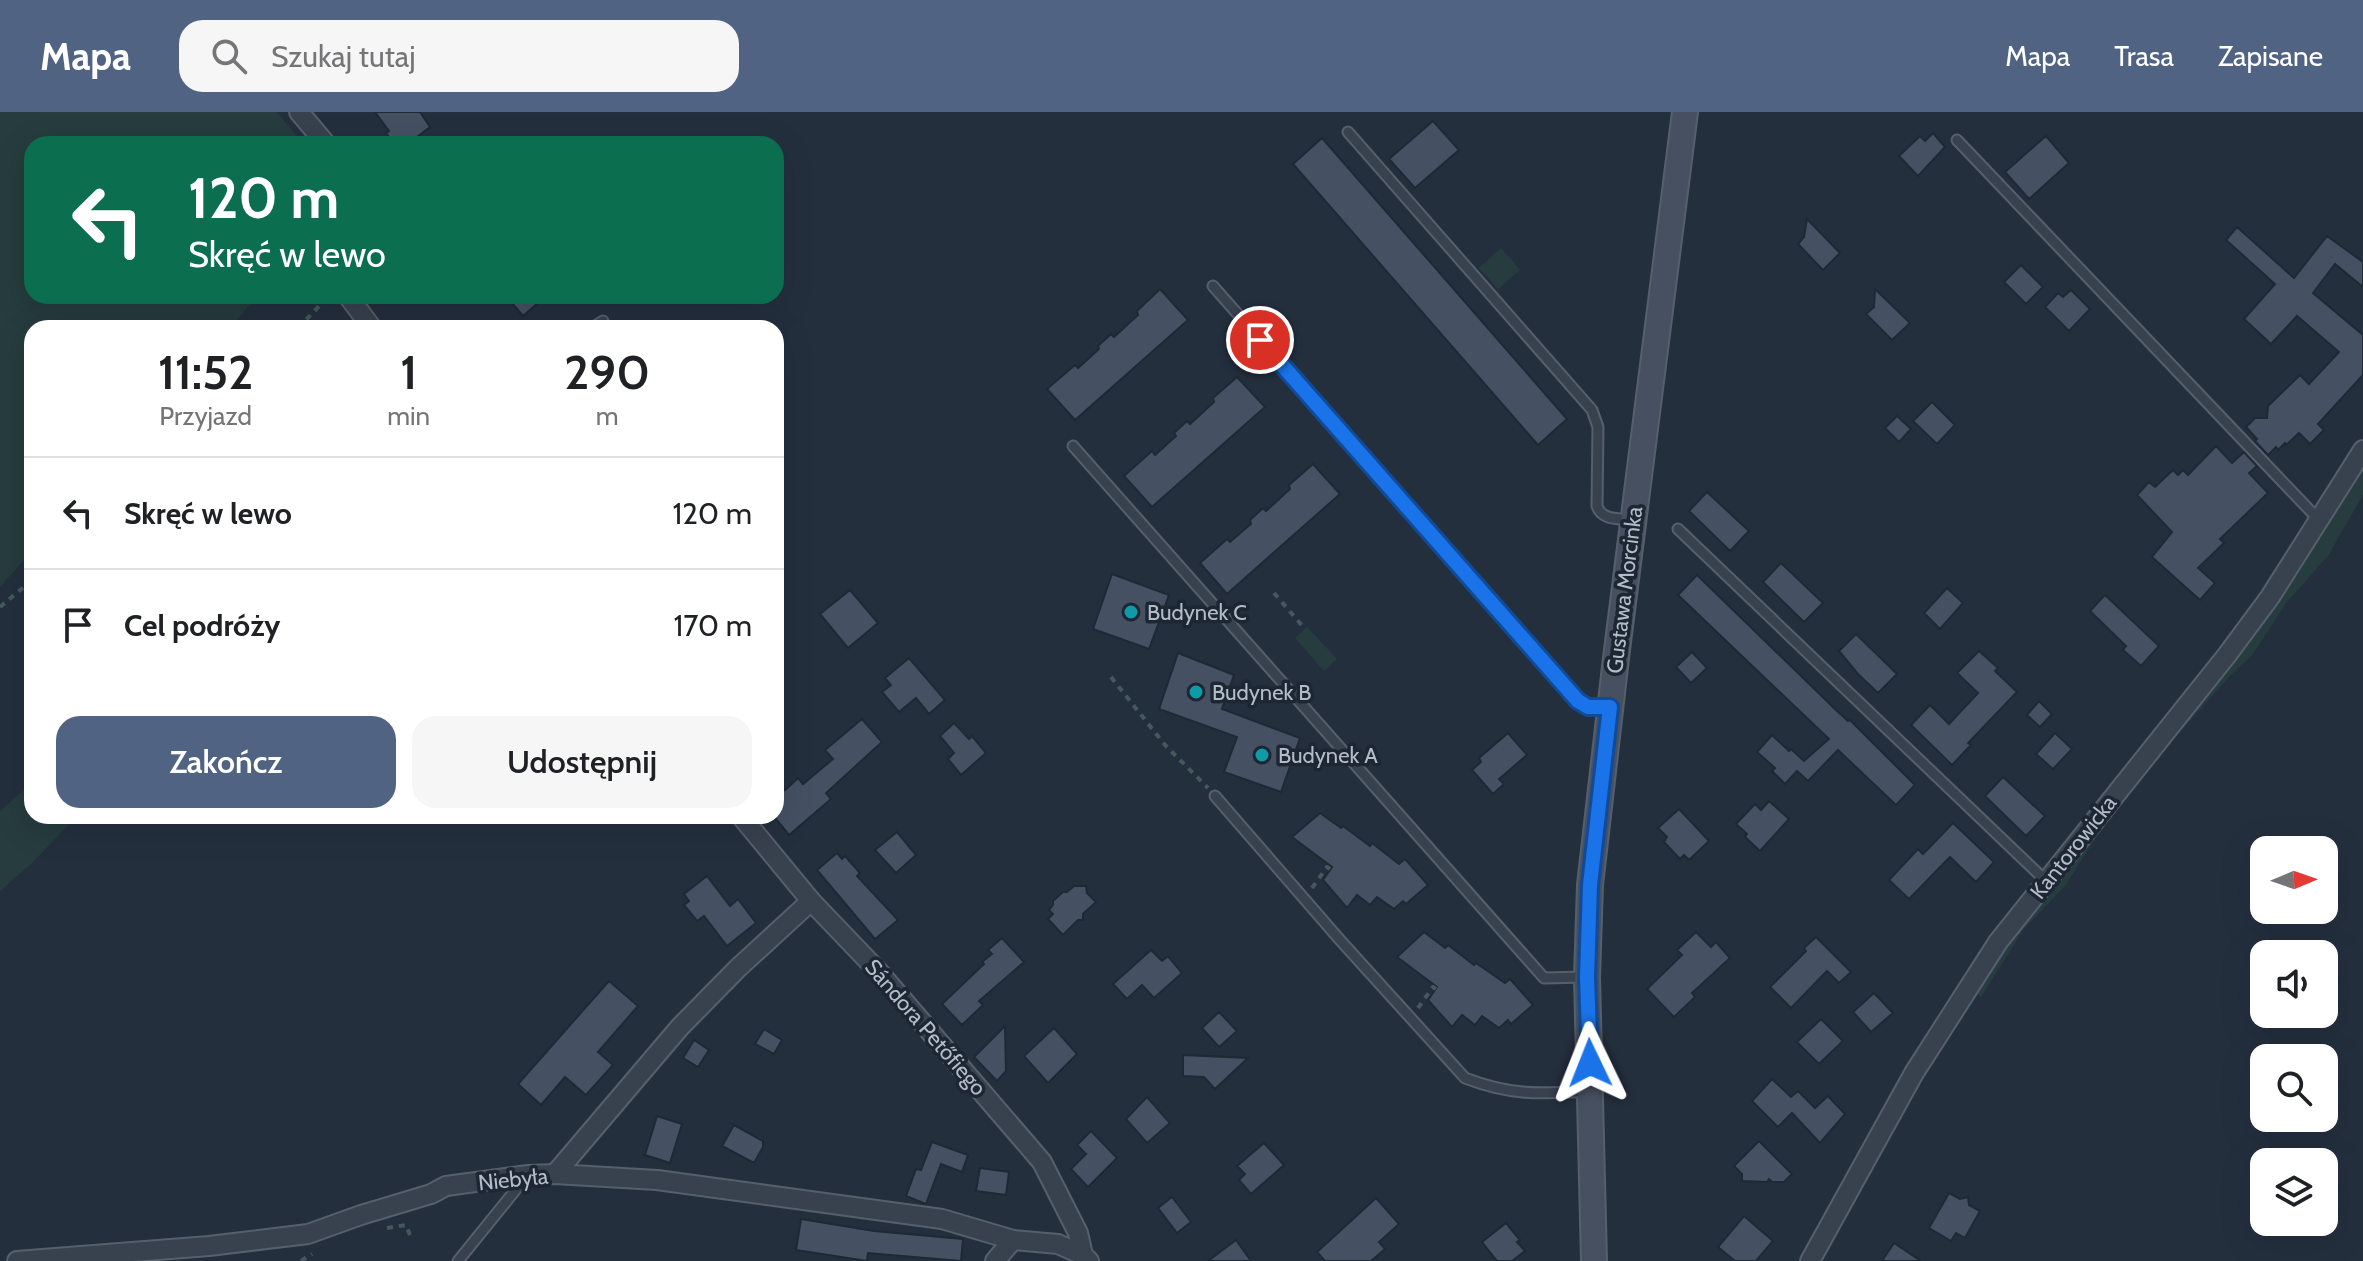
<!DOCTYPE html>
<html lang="pl">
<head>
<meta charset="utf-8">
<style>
	:root { --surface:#fff; --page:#f6f6f6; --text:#202124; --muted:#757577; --line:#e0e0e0; --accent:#506383 }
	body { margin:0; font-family:Cabin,sans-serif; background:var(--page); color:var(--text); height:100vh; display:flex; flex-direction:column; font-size:30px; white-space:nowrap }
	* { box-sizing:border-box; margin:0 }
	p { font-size:26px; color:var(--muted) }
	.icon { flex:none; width:44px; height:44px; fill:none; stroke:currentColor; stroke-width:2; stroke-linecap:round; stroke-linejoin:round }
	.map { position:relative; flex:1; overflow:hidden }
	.drawer { position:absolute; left:24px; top:208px; width:760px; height:504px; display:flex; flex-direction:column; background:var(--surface); border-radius:24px; box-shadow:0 8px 32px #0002 }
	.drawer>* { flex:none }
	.top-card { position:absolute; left:24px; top:24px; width:760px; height:168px; border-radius:24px; box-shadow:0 8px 32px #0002; background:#0b6e4f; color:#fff; overflow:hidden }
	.needle { width:52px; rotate:88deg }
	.tools { position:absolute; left:2250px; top:724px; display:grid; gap:16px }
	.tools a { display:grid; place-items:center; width:88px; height:88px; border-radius:16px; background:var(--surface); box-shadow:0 8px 32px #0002; font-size:40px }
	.pin { position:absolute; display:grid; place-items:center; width:68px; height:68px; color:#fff; margin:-34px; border:4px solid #fff; border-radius:50%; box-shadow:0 2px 8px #0007 }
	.me { position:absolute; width:88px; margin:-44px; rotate:358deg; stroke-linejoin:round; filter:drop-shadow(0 0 6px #0008) }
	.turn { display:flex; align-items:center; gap:28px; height:168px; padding:0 32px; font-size:36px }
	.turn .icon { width:104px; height:104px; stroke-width:2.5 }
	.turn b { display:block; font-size:56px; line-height:68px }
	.eta { display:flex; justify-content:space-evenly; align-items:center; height:136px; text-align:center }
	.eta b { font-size:48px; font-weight:600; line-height:56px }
	.button { display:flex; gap:16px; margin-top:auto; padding:16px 32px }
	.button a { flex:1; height:92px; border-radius:24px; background:var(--accent); color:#fff; font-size:32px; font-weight:600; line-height:92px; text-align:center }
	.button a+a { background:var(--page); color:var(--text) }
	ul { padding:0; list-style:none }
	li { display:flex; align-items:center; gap:24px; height:112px; padding:0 32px; border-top:2px solid var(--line) }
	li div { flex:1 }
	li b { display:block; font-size:30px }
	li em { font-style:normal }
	header { display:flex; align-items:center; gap:48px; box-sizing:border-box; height:112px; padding:0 40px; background:var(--accent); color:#fff }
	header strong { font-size:38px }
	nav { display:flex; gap:44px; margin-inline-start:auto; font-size:28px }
	.search { width:560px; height:72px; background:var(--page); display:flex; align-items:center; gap:20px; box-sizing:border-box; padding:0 28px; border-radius:24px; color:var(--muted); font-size:30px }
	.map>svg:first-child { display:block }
</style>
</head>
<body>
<header>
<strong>Mapa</strong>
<div class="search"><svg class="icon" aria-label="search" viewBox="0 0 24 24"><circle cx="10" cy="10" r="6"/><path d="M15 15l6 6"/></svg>Szukaj tutaj</div>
<nav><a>Mapa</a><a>Trasa</a><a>Zapisane</a></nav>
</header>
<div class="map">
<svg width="2363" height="1149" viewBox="0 0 2363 1149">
	<rect width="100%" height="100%" fill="#242f3e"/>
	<g fill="#263c3f">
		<path d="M0 0H277L303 32H32V184H258L229 216H32V439L0 475Z"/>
		<path d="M1501 136 1520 158 1498 177 1479 156Z"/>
		<path d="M2363 353V383L2328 444 2287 490 2253 542 2230 564 2179 621 2306 446Z"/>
		<path d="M1307 515 1337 547 1324 559 1295 526Z"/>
		<path d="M32 671V704H77L31 752 0 779V699Z"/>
		<path d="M2108 707 2065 774 2024 817 1981 885 1975 880C2016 819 2061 763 2108 707Z"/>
	</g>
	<g fill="#455162" stroke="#1f2835" stroke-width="2">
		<path d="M375 0H420L430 15 408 32H394L386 21 389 19Z"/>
		<path d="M1433 9 1459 38 1415 76 1389 47Z"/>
		<path d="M1933 21 1945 35 1918 64 1899 44 1920 24 1925 29Z"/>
		<path d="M2046 24 2069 51 2029 87 2005 60Z"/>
		<path d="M1322 26 1567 307 1538 333 1293 52Z"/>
		<path d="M1807 107 1840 141 1823 158 1798 132 1804 125Z"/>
		<path d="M2237 115 2294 166 2327 124 2363 150V175L2335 152 2313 181 2363 223V263L2318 312 2324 318 2310 332 2299 321 2286 333 2285 331 2278 338 2276 335 2268 343 2255 329 2257 327 2246 315 2255 306H2267L2268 294 2300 263 2309 272 2339 240 2297 204 2271 232 2244 207 2275 172 2226 128Z"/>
		<path d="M2021 153 2043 175 2026 192 2004 170Z"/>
		<path d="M1160 177 1188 208 1075 308 1047 277 1075 253 1078 256 1099 237 1098 234 1111 222 1114 225 1138 203 1137 199Z"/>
		<path d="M1875 177 1910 211 1892 228 1866 202 1874 195Z"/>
		<path d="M2071 178 2090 197 2069 219 2045 195 2058 181 2063 185Z"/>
		<path d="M506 184H546L523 204Z"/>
		<path d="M1237 265 1265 295 1152 395 1124 364 1152 339 1155 343 1176 324 1174 321 1187 309 1190 312 1214 290 1213 286Z"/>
		<path d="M1932 290 1955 313 1937 332 1913 309Z"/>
		<path d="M1897 304 1911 317 1899 330 1885 316Z"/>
		<path d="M2216 334 2232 351 2244 340 2257 354 2249 361 2268 381 2220 427 2224 431 2198 456 2215 471 2200 488 2152 445 2172 420 2137 383 2149 370 2155 375 2173 358 2178 363 2183 358 2188 363Z"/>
		<path d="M1313 352 1340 382 1227 482 1200 451 1227 427 1230 430 1251 412 1250 408 1263 396 1266 399 1290 377 1289 373Z"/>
		<path d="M1707 380 1749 419 1730 439 1689 399Z"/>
		<path d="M1781 451 1823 491 1804 510 1763 470Z"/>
		<path d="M1112 462 1169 483 1149 537 1093 517Z"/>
		<path d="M1697 463 1835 597 1848 609 1850 608 1915 673 1896 693 1838 638 1808 669 1797 659 1785 672 1772 659 1775 656 1757 640 1772 623 1789 639 1791 637 1804 649 1829 627 1678 483Z"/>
		<path d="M1947 476 1963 491 1940 517 1924 501Z"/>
		<path d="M850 478 878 511 848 536 820 502Z"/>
		<path d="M2105 483 2159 534 2141 554 2123 538 2126 534 2090 499Z"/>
		<path d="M1856 522 1897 562 1878 581 1858 562 1839 539Z"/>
		<path d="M1979 539 1998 556 1995 559 2017 580 1968 631 1971 633 1952 653 1911 613 1930 593 1949 612 1978 581 1957 561Z"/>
		<path d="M1692 540 1707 556 1691 571 1676 555Z"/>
		<path d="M1178 541 1234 563 1222 597 1300 626 1281 680 1224 660 1237 625 1159 597Z"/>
		<path d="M909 546 945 588 929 602 916 586 899 600 882 580 891 573 885 566Z"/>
		<path d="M2039 589 2052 602 2040 615 2027 603Z"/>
		<path d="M862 607 882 630 826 681 831 687 789 723 776 707V669L785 678 798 666 803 672 833 647 825 638Z"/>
		<path d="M954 611 969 627 972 624 986 641 961 663 948 647 954 641 940 624Z"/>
		<path d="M1508 621 1527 643 1499 667 1504 672 1493 682 1472 658 1481 650 1479 646Z"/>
		<path d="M2055 621 2072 637 2053 657 2036 642Z"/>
		<path d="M2003 665 2045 704 2026 724 1985 684Z"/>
		<path d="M1769 689 1789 707 1760 739 1745 725 1747 722 1736 712 1755 692 1761 698Z"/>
		<path d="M1679 697 1709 729 1689 748 1684 743 1680 747 1664 730 1667 725 1658 716Z"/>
		<path d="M1320 701 1341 716 1343 714 1370 734 1372 731 1399 752 1405 747 1428 773 1406 792 1403 789 1394 797 1377 785 1370 793 1357 783 1347 796 1323 768 1332 755 1292 725Z"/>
		<path d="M1953 711 1994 750 1976 770 1950 745 1909 787 1889 768 1918 737 1923 742Z"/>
		<path d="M897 720 916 743 896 761 875 738Z"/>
		<path d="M837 741 842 747 845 744 860 761 857 764 898 808 875 827 817 758Z"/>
		<path d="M707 764 730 794 738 787 756 811 727 834 704 804 697 809 684 793 689 789 684 782Z"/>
		<path d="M1074 774H1086L1087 781 1096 790 1083 802V808H1078L1063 823 1048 807 1053 802 1049 798 1053 793V789L1063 780H1067Z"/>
		<path d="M1424 820 1445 836 1448 833 1474 853 1476 851 1505 871 1510 867 1533 893 1511 912 1508 908 1499 916 1482 904 1475 913 1462 903 1452 915 1428 888 1437 875 1397 845Z"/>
		<path d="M1696 820 1711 835 1716 830 1730 846 1692 881 1695 885 1674 905 1647 877 1682 843 1677 838Z"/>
		<path d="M1816 825 1851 860 1839 871 1827 859 1791 896 1770 875 1806 839 1804 836Z"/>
		<path d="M1002 826 1024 850 979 889 983 893 962 913 942 892 984 852 982 850 992 842 988 838Z"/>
		<path d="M1151 838 1162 849 1168 844 1182 861 1154 886 1142 873 1127 887 1113 872Z"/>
		<path d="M609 869 638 894 598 940 613 953 586 983 565 965 541 993 518 972Z"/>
		<path d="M1874 881 1893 901 1871 920 1853 900Z"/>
		<path d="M1219 900 1237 919 1219 935 1202 916Z"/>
		<path d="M1821 907 1843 929 1819 952 1797 930Z"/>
		<path d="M1005 914 1006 959 997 969 974 945Z"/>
		<path d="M1054 916 1077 942 1048 971 1024 944Z"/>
		<path d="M764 917 782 928 774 942 755 932Z"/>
		<path d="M694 928 709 938 698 955 683 946Z"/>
		<path d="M1183 943 1248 946 1215 977 1204 965 1183 964Z"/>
		<path d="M1772 967 1791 985 1798 979 1815 996 1828 984 1845 1002 1820 1031 1792 1001 1778 1015 1752 989Z"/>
		<path d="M1147 985 1170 1011 1147 1031 1126 1007Z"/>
		<path d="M657 1004 682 1012 670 1051 645 1043Z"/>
		<path d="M734 1013 763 1029V1035L754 1051 722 1034Z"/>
		<path d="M1091 1019 1117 1046 1088 1075 1071 1057 1086 1042 1077 1033Z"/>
		<path d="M1759 1029 1792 1062 1784 1070H1772L1769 1067 1767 1070 1742 1069V1062L1734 1054Z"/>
		<path d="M932 1030 968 1043 962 1060 941 1052 926 1092 906 1084 916 1057 921 1058Z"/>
		<path d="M1264 1031 1284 1053 1251 1082 1239 1068 1245 1062 1237 1054Z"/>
		<path d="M980 1056 1009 1060 1006 1083 976 1079Z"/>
		<path d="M1949 1081 1960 1087 1968 1085 1969 1093 1980 1099 1965 1126 1956 1121 1951 1129 1929 1116Z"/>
		<path d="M1172 1085 1191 1110 1177 1121 1158 1096Z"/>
		<path d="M1376 1086 1399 1112 1379 1130 1385 1137 1371 1149H1325L1317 1140Z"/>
		<path d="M1744 1104 1773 1129 1756 1149H1735L1718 1135Z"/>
		<path d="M801 1107 874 1119 963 1127 961 1149 868 1141 867 1149 796 1138Z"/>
		<path d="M1506 1111 1520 1128 1517 1130 1525 1139 1512 1149H1497L1482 1130Z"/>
		<path d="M1236 1128 1251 1149H1208Z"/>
		<path d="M1894 1131 1921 1149H1882Z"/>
	</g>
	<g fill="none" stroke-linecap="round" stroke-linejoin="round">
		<defs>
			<g id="lane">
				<path d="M1348 20 1592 298 1598 315 1597 394C1602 409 1619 406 1632 408"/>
				<path d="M1957 28 2319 408"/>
				<path d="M1213 174 1578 589 1588 595H1608"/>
				<path d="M592 216 603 209"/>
				<path d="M1073 334 1544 866 1586 865"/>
				<path d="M1678 417 2046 769"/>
				<path d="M1215 684 1340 828 1465 966C1512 984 1539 982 1588 979"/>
				<path d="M458 1149 526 1065"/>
			</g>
			<g id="street">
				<path d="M299 0 326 32"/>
				<path d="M348 184 372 216"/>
				<path d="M741 704 811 789 878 859 1042 1050 1078 1121 1083 1143"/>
				<path d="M555 1062 680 915 738 856 811 789"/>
				<path d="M17 1149 209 1134 308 1122 361 1103 431 1082 446 1074 528 1063 555 1062 657 1068 942 1107 1013 1128 1058 1132 1083 1143 1089 1149"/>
				<path d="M995 1149 1013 1128"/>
				<path d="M1810 1149 1914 961 1998 830 2227 543 2270 485 2363 338"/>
			</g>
			<path id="secondary" d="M1594 1149 1587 865 1590 773 1616 546 1685 0"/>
		</defs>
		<use href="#lane" stroke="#565f6c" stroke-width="13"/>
		<use href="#street" stroke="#565f6c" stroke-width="22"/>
		<use href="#secondary" stroke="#565f6c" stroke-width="28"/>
		<g stroke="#44595c" stroke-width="4" stroke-dasharray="6 6" stroke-linecap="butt">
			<path d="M298 216 329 184"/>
			<path d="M1274 481 1305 517"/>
			<path d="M0 495 32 468"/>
			<path d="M1111 565 1165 633 1208 676"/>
			<path d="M1312 776 1327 755 1330 757"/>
			<path d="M1418 896 1433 875 1436 877"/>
			<path d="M387 1116 406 1113 410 1123"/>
			<path d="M301 1149 312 1142"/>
		</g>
		<use href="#lane" stroke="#38414e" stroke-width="9"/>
		<use href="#street" stroke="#38414e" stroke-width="18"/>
		<use href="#secondary" stroke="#465061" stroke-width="24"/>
	</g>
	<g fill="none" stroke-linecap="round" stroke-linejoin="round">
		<defs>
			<path id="route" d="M1260 228 1578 589 1588 595H1610L1590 773 1587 865 1590 951"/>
		</defs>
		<use href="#route" stroke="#114b97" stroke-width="20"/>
		<use href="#route" stroke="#1a73e8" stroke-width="14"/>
	</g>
	<g fill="#0f9aa8" stroke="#1d2633" stroke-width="3">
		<circle cx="1131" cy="500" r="8"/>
		<circle cx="1196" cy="580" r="8"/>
		<circle cx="1262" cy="643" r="8"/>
	</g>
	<g text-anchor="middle" stroke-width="7" stroke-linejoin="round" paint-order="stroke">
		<g font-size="22" fill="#b4bcc9" stroke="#1d2633">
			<text transform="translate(1624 478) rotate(-83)" y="8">Gustawa Morcinka</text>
			<text transform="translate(2073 735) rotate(-52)" y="8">Kantorowicka</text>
			<text transform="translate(926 915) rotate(49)" y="8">Sándora Petőfiego</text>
			<text transform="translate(513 1067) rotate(-6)" y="8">Niebyła</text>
		</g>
		<g font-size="22" fill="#b4bcc9" stroke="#1d2633" text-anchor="start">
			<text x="1147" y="508">Budynek C</text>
			<text x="1212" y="588">Budynek B</text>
			<text x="1278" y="651">Budynek A</text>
		</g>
	</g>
</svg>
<div class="tools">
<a><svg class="needle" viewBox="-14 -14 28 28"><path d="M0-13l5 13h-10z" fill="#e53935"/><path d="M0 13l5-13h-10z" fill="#757577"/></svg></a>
<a><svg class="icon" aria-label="sound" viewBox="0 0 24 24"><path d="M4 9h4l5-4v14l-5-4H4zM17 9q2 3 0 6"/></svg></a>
<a><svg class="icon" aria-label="search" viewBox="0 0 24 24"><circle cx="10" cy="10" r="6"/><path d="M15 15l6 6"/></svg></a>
<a><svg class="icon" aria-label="layers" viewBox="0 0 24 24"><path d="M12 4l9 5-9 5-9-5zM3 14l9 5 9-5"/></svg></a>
</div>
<div class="pin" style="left:1260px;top:228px;background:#d93025"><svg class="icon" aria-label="arrive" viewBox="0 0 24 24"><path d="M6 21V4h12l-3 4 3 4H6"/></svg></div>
<svg class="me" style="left:1590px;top:951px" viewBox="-20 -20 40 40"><path d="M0-17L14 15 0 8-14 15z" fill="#1a73e8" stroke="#fff" stroke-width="4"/></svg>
<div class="top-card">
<div class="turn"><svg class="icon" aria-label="left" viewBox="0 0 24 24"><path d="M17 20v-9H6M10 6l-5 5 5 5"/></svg><div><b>120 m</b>Skręć w lewo</div></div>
</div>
<section class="drawer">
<div class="eta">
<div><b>11:52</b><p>Przyjazd</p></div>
<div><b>1</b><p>min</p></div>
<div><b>290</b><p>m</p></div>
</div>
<ul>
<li><svg class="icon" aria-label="left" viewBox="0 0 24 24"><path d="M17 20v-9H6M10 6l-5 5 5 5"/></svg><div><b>Skręć w lewo</b></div><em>120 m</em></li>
<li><svg class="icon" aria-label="arrive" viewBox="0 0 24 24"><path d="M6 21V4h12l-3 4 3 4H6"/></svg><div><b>Cel podróży</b></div><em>170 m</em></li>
</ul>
<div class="button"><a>Zakończ</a><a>Udostępnij</a></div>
</section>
</div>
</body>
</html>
